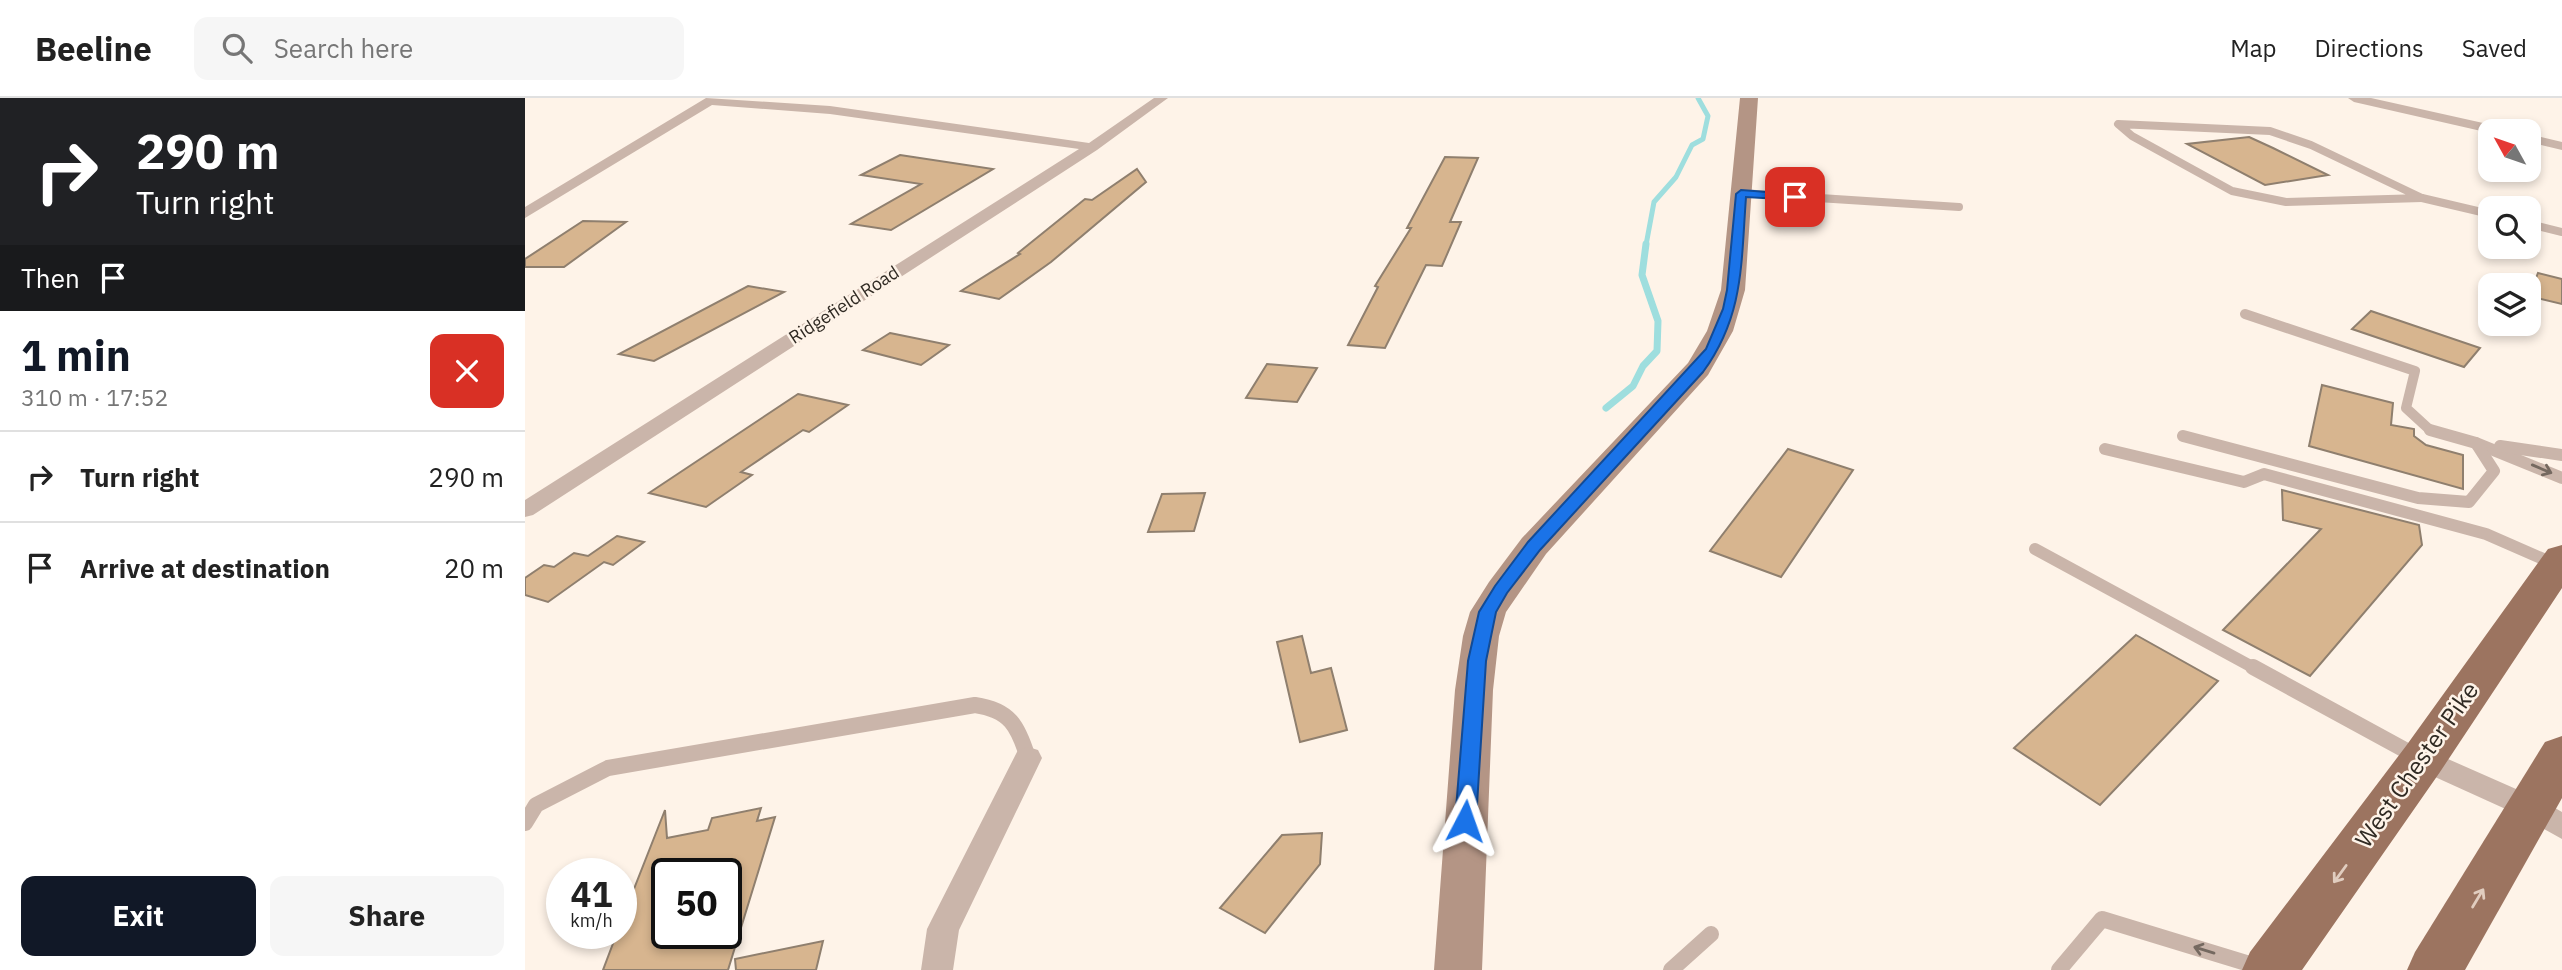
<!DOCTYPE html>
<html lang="en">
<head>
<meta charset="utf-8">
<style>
	:root { --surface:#fff; --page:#f6f6f6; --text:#222; --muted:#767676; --line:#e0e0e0; --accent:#111827 }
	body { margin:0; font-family:"IBM Plex Sans",sans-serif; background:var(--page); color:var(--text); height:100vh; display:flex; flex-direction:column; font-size:26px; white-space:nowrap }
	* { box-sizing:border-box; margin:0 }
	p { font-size:23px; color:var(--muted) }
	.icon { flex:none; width:38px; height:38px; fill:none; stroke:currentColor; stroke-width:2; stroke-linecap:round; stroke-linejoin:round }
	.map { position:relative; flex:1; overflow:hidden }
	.side { display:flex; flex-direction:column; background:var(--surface); width:525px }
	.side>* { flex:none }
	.hud { background:#202124; color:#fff; overflow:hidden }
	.needle { width:46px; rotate:310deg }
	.tools { position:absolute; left:1953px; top:21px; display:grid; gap:14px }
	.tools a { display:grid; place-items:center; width:63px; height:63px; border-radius:14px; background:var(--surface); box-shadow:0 4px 10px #0003; font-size:35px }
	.speed { position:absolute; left:21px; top:760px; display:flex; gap:14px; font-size:35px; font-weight:700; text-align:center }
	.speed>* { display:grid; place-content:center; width:91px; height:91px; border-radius:50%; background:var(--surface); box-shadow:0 4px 10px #0003; line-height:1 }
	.speed small { font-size:18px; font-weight:400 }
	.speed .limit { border:4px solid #111; border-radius:10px; background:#fff; color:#111 }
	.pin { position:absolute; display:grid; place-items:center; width:60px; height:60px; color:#fff; margin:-30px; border-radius:14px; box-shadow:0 4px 10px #0006 }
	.me { position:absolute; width:77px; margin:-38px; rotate:4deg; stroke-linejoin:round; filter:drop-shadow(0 0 5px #0008) }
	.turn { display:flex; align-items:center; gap:24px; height:147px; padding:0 21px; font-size:32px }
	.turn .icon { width:91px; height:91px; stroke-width:2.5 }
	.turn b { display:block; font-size:49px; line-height:60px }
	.then { display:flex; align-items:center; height:66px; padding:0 21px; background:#0003; gap:14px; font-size:26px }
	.round { display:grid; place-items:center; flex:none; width:74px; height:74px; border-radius:14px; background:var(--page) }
	.headline { display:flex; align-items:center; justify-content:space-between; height:119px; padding:0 21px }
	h1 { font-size:42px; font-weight:700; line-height:52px; color:var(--accent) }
	.action { display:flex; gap:14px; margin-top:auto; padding:14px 21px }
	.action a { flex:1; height:80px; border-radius:14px; background:var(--accent); color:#fff; font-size:28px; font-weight:700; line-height:80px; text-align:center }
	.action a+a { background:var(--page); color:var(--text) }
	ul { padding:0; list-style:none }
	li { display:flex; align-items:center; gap:21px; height:91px; padding:0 21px; border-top:2px solid var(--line) }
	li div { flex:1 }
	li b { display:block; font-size:26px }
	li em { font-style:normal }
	header { display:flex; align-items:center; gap:42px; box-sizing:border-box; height:98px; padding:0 35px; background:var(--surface); border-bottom:2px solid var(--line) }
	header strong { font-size:33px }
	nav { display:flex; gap:38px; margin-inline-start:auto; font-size:24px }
	.search { width:490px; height:63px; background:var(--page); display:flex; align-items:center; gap:18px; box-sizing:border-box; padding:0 24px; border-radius:14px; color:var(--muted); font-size:26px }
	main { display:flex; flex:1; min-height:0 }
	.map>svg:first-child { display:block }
</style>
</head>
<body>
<header>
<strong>Beeline</strong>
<div class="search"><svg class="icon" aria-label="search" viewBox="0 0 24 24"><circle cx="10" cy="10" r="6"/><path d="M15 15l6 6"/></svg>Search here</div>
<nav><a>Map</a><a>Directions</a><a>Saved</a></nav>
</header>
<main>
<section class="side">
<div class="hud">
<div class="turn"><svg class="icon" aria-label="right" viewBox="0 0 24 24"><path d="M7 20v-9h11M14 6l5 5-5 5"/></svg><div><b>290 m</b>Turn right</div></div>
<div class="then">Then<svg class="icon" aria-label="arrive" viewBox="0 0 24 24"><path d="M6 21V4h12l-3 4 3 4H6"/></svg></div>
</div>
<div class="headline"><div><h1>1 min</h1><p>310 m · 17:52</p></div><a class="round" style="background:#d93025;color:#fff"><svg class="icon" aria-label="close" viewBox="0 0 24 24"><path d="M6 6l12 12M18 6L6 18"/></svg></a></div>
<ul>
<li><svg class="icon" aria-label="right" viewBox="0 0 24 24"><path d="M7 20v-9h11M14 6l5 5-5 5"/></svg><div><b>Turn right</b></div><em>290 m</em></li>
<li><svg class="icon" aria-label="arrive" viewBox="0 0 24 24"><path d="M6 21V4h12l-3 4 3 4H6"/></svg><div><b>Arrive at destination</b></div><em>20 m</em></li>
</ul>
<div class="action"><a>Exit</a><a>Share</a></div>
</section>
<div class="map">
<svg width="2037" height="872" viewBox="0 0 2037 872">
	<rect width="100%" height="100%" fill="#fef3e8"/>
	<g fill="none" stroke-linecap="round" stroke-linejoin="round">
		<path stroke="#9edede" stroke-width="5" d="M1121 147 1129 104 1151 79 1167 47 1178 41 1183 18 1173 0"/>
		<path stroke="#9edede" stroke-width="7" d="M1081 310 1108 288 1118 268 1132 253 1133 223 1117 177 1121 146"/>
	</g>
	<g fill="#d7b58f" stroke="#8f7f6e" stroke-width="2" fill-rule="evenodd">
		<path d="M1724 39 1748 50 1803 77 1740 87 1662 46Z"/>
		<path d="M375 57 468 71 366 132 326 126 396 86 336 77Z"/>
		<path d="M920 59 953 60 925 124H936L917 168 901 167 860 250 823 247 853 189 850 188 886 130H882Z"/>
		<path d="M612 71 621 84 526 164 474 201 436 193 495 156 493 155 560 101 567 102Z"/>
		<path d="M58 123 101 124 39 169H0V161Z"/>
		<path d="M2013 175 2037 181V206L2004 198Z"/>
		<path d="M223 188 259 194 129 263 94 256Z"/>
		<path d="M1846 213 1955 250 1939 269 1827 231Z"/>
		<path d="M365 235 424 247 396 267 338 252Z"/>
		<path d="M742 266 792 270 772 304 721 300Z"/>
		<path d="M1797 287 1868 305 1866 327 1889 331V338L1901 347 1938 357V391L1784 348Z"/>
		<path d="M273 296 323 307 284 334 278 332 216 374 227 377 181 409 124 395Z"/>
		<path d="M1263 351 1328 372 1256 479 1185 453Z"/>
		<path d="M1757 392 1894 427 1897 447 1785 578 1698 532 1796 431 1758 422Z"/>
		<path d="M680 395 669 433 623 434 637 396Z"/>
		<path d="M92 438 119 444 88 467 79 464 23 504 0 497V480L19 467 29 469 49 455 63 458Z"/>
		<path d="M1611 537 1693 583 1575 707 1489 650Z"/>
		<path d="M777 538 786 575 806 570 822 632 775 644 752 544Z"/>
		<path d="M236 710 232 723 250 719 203 872H78L92 835H96V824L140 712 142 740 183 732 187 720ZM142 775H201V835H142Z"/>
		<path d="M797 735 795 766 740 835 695 810 757 737Z"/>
		<path d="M298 843 291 872H211L210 861Z"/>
	</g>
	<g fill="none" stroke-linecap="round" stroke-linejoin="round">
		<g stroke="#cab5aa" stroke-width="8">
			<path d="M1593 26 1745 33 1786 47 1897 100 1761 104 1707 93 1607 38Z"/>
			<path d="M1216 95 1434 109"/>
			<path d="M1897 100 1965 116"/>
			<path d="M2004 126 2037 134"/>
		</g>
		<path stroke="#cab5aa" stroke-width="10" d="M1720 216 1890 273 1881 310 1905 332 1912 334"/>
		<g stroke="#cab5aa" stroke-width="12">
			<path d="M1905 332 1951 345 2037 380"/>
			<path d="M1658 338 1893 400 1944 404 1969 373 1951 345"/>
			<path d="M1975 348 2037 357"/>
			<path d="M1580 351 1719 384 1739 376 1961 436 2032 467"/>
			<path d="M1510 451 1731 571"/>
		</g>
		<g stroke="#cab5aa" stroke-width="16">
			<path d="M1728 569 1891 658"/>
			<path d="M0 725 11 707 83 670 450 607C485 612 493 628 503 660"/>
			<path d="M1146 872 1186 836"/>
			<path d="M1534 872 1577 821 1744 872"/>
		</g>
		<g fill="#cab5aa" fill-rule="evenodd">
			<path d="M181 0 305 8 564 45 629 0H643L572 52 8 417 0 419V402L554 51 305 16 187 7 0 120V109Z"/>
			<path d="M1823 0H1846L1976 29 1983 33 1965 35 1829 4Z"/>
			<path d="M2004 36 2037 44V52L2004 44Z"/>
			<path d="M503 649 513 652 517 660 434 832 428 872H396L402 831 407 821 493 652Z"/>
			<path d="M1898 650 2016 702 2037 714V741L1996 718 1888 669 1884 661 1888 653Z"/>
		</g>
		<path fill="#b49585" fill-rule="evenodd" d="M1215 0H1233L1220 192 1208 233 1183 277 1021 456 981 514 974 538 968 592 957 872H909L930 592 938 538 945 514 964 484 997 440 1163 265 1182 233 1196 192Z"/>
		<g fill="#9c7460" fill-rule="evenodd">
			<path d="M2037 447V490L1915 674 1777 872H1717L1725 854 1881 648 2023 451Z"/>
			<path d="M2037 638V700L1940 872H1882L1890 854 2020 644Z"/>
		</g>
	</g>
	<defs><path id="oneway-shaft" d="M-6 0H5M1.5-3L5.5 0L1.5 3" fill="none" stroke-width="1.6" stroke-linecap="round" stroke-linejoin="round" transform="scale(1.75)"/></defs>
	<g stroke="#756960">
		<use href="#oneway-shaft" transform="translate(2017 371) rotate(23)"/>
		<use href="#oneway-shaft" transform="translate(1679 852) rotate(-163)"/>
	</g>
	<g stroke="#e1cdbf">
		<use href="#oneway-shaft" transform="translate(1815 776) rotate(126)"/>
		<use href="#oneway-shaft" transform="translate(1953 800) rotate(-59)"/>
	</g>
	<path fill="#1a73e8" stroke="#114b97" stroke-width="2" d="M1216 92 1270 96 1276 99 1270 102 1221 99C1216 166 1219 218 1178 274L1015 452 982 495 971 514 961 563 951 723 948 729 940 732 933 729 930 723 943 563 954 514 970 488 1003 444 1181 251 1198 211 1202 192 1211 96Z"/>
	<g text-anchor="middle" stroke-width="5" stroke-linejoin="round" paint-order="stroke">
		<g font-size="18" fill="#302a23" stroke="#fef3e8">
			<text transform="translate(319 207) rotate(-33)" y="6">Ridgefield Road</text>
		</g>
		<g font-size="24" fill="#302a23" stroke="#fef3e8">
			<text transform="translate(1892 667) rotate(-55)" y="8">West Chester Pike</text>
		</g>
	</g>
</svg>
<div class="tools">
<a><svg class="needle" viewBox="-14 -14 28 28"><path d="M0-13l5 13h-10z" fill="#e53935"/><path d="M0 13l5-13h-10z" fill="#767676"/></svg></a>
<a><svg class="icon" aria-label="search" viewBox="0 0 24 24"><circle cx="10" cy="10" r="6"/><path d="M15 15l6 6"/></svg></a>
<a><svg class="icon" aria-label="layers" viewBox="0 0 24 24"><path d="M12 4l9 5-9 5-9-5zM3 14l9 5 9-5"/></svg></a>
</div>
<div class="speed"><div>41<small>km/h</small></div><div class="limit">50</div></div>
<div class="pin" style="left:1270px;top:99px;background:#d93025"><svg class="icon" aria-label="arrive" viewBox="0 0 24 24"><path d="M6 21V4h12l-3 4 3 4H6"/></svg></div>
<svg class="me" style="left:940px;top:723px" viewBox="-20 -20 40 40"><path d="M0-17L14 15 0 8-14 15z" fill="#1a73e8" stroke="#fff" stroke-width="4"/></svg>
</div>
</main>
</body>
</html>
